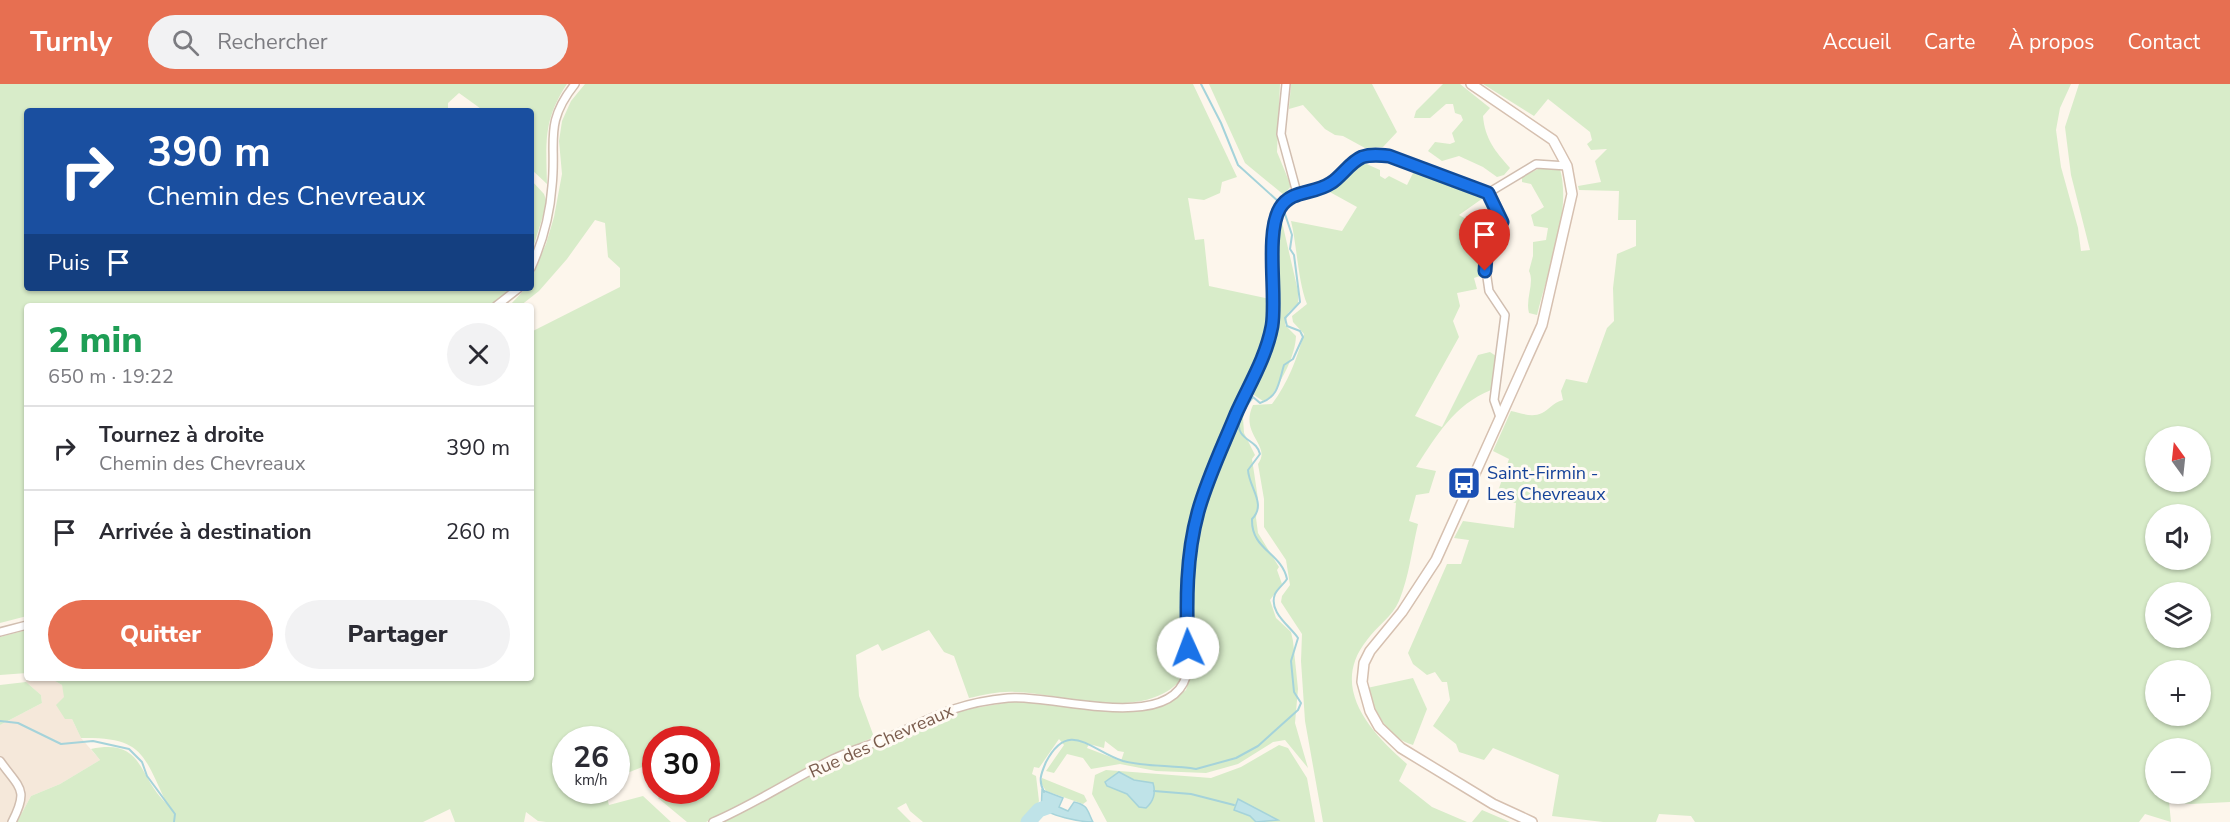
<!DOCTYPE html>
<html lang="fr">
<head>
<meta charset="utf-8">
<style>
	:root { --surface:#fff; --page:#f2f2f3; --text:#2b2b33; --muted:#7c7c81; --line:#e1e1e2; --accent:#e76f51 }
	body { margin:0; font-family:"Nunito Sans",sans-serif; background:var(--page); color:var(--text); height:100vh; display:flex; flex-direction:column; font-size:22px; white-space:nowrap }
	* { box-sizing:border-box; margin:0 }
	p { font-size:20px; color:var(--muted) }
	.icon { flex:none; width:33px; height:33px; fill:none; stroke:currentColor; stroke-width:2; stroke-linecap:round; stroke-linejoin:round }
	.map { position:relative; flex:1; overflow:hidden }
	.panel { position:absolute; left:24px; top:219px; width:510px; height:378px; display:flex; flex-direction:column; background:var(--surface); border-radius:6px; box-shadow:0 2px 4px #0004 }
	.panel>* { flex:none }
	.hud { position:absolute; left:24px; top:24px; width:510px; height:183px; border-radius:6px; box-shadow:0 2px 4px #0004; background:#1a4fa0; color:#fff; overflow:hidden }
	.needle { width:39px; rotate:345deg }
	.controls { position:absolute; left:2145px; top:342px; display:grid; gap:12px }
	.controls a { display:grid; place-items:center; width:66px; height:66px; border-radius:50%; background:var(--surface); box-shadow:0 2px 4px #0004; font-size:30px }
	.speed { position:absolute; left:552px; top:642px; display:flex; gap:12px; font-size:30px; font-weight:700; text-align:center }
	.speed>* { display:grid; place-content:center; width:78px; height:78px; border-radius:50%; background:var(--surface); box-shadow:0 2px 4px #0004; line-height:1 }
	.speed small { font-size:15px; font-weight:400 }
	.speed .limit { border:9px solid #d22; background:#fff; color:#111 }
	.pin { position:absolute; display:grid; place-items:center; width:51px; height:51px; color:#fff; margin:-62px -26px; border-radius:50% 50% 50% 0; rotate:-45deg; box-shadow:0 0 6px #0007 }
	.pin .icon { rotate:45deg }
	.me { position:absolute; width:66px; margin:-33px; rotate:358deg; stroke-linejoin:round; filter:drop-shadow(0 0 4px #0008) }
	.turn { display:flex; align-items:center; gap:21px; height:126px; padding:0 24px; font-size:27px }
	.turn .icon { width:78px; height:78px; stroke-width:2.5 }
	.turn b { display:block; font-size:42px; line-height:51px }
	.then { display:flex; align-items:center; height:57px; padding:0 24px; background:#0003; gap:12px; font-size:22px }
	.round { display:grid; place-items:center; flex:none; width:63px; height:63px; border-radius:32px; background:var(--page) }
	.summary { display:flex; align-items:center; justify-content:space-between; height:102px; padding:0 24px }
	h1 { font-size:36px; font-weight:800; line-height:45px; color:#1e9e55 }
	.cta { display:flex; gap:12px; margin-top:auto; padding:12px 24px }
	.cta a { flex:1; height:69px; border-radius:36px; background:var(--accent); color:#fff; font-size:24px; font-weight:800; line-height:69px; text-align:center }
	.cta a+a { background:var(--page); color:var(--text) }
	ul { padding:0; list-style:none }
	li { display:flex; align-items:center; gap:18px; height:84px; padding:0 24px; border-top:2px solid var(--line) }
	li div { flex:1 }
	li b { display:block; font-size:22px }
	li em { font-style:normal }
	header { display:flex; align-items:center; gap:36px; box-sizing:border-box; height:84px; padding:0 30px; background:var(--accent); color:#fff }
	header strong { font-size:28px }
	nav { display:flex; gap:33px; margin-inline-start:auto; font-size:21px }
	.search { width:420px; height:54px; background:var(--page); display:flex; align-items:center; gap:15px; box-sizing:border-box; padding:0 21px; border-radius:33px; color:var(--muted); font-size:22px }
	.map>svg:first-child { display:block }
</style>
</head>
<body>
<header>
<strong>Turnly</strong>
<div class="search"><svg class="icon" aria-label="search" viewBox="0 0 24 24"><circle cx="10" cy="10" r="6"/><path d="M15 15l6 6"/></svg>Rechercher</div>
<nav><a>Accueil</a><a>Carte</a><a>À propos</a><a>Contact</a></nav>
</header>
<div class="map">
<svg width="2230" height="738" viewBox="0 0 2230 738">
	<rect width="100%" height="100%" fill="#fdf6ec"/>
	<path fill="#f5e8da" d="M28 594H50L62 601 72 635 81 654 100 676 60 700 31 712 17 738H0V641L42 619 41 611 26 598Z"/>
	<g fill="#d8ecc9" fill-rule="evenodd">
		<path d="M0 0H567C543 36 546 59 547 100L531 85V27H484L459 9 448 19V27H27V204H513L489 222H27V532L0 539Z"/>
		<path d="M585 0H1193L1237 93 1222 98 1220 109 1204 116 1188 114 1195 156 1204 155 1209 202 1270 215C1269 266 1247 295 1227 339 1213 369 1200 401 1191 433 1176 486 1183 543 1180 597 1140 638 1065 610 1015 608 1000 607 984 611 969 614L954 572 944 568 929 546 882 567 878 560 856 571 859 612 874 653 812 680 747 719 706 738H687L658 714 667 707 706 706V656H656L655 678 617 693 616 656H566V706L605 707 609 721 643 712 671 738H546L538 737 526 728 524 738H455L450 725 423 738H17L31 712 60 700 100 676 91 665C145 654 137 693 167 720 143 670 143 653 81 654L72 635H65L56 621 64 613 62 601 50 594H531V248L620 203V184L608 173 605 139 595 136 567 175 539 207 520 222 511 220 526 204H531V194L546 160 554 133 562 90 559 57 562 37 571 17Z"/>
		<path d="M1209 0H1280L1277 68 1291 102 1284 111 1245 79Z"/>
		<path d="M1291 0H1372L1397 48 1383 63 1365 64 1343 52 1335 51 1325 45 1303 21 1289 25Z"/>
		<path d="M1443 0H1460L1490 24 1483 32C1485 55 1495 67 1510 84L1504 91 1497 93 1483 83 1459 72 1442 77 1428 67 1435 58 1450 60 1455 58 1452 49 1463 36 1461 31 1455 29 1453 20H1446L1430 34H1414L1416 27Z"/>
		<path d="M1483 0H2071L2060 24 2056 46 2061 83 2078 144 2081 167 2090 166 2071 91 2065 43 2079 0H2230V718L2191 720 2169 718 2171 738 2145 730 2139 738H1695L1691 732 1659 730 1656 738H1603L1552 732 1559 691 1493 664 1484 676 1459 668 1456 660 1433 642 1450 616 1447 598H1442L1435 588 1427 591 1413 580 1408 569 1447 480H1461L1469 456 1454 454 1463 437 1514 444 1516 419 1495 416 1509 375 1493 367 1511 327C1520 329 1532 334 1542 329 1550 325 1552 319 1563 316L1561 307 1566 295 1587 299 1607 244 1614 237 1613 204 1617 170 1636 162V136H1618L1619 107 1579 106 1578 102 1601 98 1595 77 1607 65 1591 66 1587 60 1592 56 1590 48 1548 15 1534 32ZM2200 352V398H2156V352ZM2156 430H2200V476H2156ZM2200 508V554H2156V508ZM2200 586V632H2156V586ZM2156 664H2200V710H2156Z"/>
		<path d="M1362 78 1380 86V92L1385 95 1389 92 1407 101 1414 87 1486 112 1459 131 1473 139 1477 146 1471 161 1479 165 1480 192 1474 194 1477 205 1457 209 1460 222 1453 237 1459 253 1415 332 1442 343 1478 271 1490 268 1496 272 1491 306C1454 321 1437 351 1416 383L1436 387 1429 409 1416 411 1409 437 1418 440C1412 465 1409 493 1399 517 1392 533 1377 542 1367 556 1329 603 1370 648 1407 680L1399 697 1432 723 1467 738H1323L1305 637 1301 577 1302 550 1281 518 1282 512 1290 501 1286 476 1264 443V415L1258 380C1272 361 1239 351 1253 321L1272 320C1288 299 1297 274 1304 250L1293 238 1292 232 1307 220C1298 198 1297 162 1291 137L1342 147 1357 123 1328 107Z"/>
		<path d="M1552 83 1560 85C1572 128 1547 189 1537 231L1529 229C1525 215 1535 199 1529 187L1533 172V158L1546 156 1548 144 1534 142 1531 131 1544 123 1531 100 1522 98V93L1540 84Z"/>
		<path d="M531 96 544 110 547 119 531 170Z"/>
		<path d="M1282 138 1298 207V219L1288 229 1285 241 1296 252C1295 273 1282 295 1271 313L1263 317 1251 309C1259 291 1269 272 1273 253 1278 221 1269 164 1282 138Z"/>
		<path d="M1247 316 1243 334 1244 349 1255 371 1252 375 1258 415 1256 434 1258 449 1279 483 1277 486 1282 500 1270 516 1276 534 1291 548 1293 557 1298 605 1295 639 1308 684 1285 656 1273 658 1238 680 1206 689 1156 687 1120 680 1091 685 1083 674 1067 670 1054 689 1046 687 1064 661 1059 655 1039 684 1034 683 1032 690 1036 692 1039 717 1031 738H923L910 727 906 719 897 724 911 738H720L754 723 835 678 885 658 934 635 958 627 1016 617 1117 628 1165 621 1176 614 1186 606 1193 583 1190 529 1192 483 1201 427ZM1105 657 1118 667 1124 668 1121 677 1087 664 1089 660 1104 664Z"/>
		<path d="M27 546V589L0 591V553Z"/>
		<path d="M1413 594 1427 625 1413 661C1389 655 1374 627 1367 604Z"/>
		<path d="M26 598 41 611 42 619 0 641V601Z"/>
		<path d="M1279 661 1288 664 1307 694 1315 738H1107L1092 710 1095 691 1106 686 1211 694 1241 683Z"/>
		<path d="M1042 694 1084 711 1087 717 1083 720 1046 707 1041 699Z"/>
		<path d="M1482 726 1510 738H1472Z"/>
	</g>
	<g fill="#bfe3e8" stroke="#a5d3da" stroke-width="1.5">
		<path d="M1119 688 1134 696 1153 699C1156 709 1154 717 1146 724L1139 723 1127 710 1107 702 1105 698Z"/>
		<path d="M1042 706 1063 714 1059 723 1068 727 1074 718C1089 721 1087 727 1093 738 1082 738 1046 732 1042 722 1041 717 1042 711 1042 706Z"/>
		<path d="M1238 715 1278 736 1256 738 1250 732 1234 726Z"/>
	</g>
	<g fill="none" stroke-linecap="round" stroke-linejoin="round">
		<g stroke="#a5d3da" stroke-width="2">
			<path d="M1201 0 1221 39 1238 81 1280 119"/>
			<path d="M0 637 18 639 61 660 93 657 129 665 142 678 147 692 175 730 174 738"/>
			<path d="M1154 707 1191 710 1234 721"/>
			<path d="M1044 708C1038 696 1041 690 1046 678 1069 634 1091 667 1123 677 1146 683 1172 681 1196 685L1236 674 1258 662 1298 626 1301 619 1294 608 1291 577 1298 554C1290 542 1268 528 1275 510 1278 504 1284 500 1287 495 1281 468 1251 466 1252 435 1267 420 1249 404 1248 386L1260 370C1257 358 1247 358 1241 349 1234 339 1247 320 1253 313L1260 319C1279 313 1279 297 1284 281L1293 275 1303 253 1300 247 1287 242 1285 234 1300 218 1294 171 1290 165 1292 151 1283 124"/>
		</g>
		<path stroke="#bfe3e8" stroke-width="15" d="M1028 738 1039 726 1050 722"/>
		<defs>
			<g id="minor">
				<path d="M1286 0 1281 50 1297 109"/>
				<path d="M1297 109C1330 112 1338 84 1361 74 1370 70 1380 71 1389 72L1488 109 1502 137 1487 159 1484 173 1489 207 1505 231 1494 316 1500 333"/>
				<path d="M1488 109 1536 80 1567 82"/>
				<path d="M531 184C543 157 550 131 552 102 557 58 543 40 575 0"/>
				<path d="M496 222 519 204"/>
				<path d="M0 548 27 541"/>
				<path d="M0 677C20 705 29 705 12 738"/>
				<path d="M713 738C755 720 792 695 833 675 851 666 871 661 889 653 934 633 956 619 1008 614 1052 609 1179 654 1188 584 1188 524 1184 462 1206 405 1215 379 1226 354 1237 329 1249 301 1265 275 1272 245 1279 208 1264 165 1278 128 1281 119 1290 114 1297 109"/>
			</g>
			<path id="secondary" d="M1471 0 1553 56 1567 82 1572 110 1542 241 1436 476 1402 528 1370 567 1364 579 1362 598 1370 627 1379 643 1401 664 1493 720 1532 738"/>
		</defs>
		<use href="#minor" stroke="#d1beb0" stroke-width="10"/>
		<use href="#secondary" stroke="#d6c0b0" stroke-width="12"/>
		<use href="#minor" stroke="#fff" stroke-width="7"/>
		<use href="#secondary" stroke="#fff" stroke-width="9"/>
	</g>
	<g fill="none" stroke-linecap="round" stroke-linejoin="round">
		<defs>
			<path id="route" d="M1188 564C1186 519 1186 472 1198 428 1207 395 1223 362 1236 330 1249 301 1266 274 1272 242 1277 212 1265 149 1280 124 1292 105 1313 111 1331 99 1341 93 1350 78 1362 73 1371 70 1380 71 1389 72L1488 109 1502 138 1487 159 1485 187"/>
		</defs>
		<use href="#route" stroke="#114b97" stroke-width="15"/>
		<use href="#route" stroke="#1a73e8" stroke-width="10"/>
	</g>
	<defs>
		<symbol id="bus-square" viewBox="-11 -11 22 22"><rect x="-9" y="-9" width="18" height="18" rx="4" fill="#1a4fb4" stroke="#fffaf3"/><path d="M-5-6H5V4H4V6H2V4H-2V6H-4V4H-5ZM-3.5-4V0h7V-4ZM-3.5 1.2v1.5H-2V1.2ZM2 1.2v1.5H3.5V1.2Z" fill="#fff"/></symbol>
	</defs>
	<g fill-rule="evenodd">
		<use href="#bus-square" x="1445" y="380" width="38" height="38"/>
	</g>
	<g text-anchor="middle" stroke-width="6" stroke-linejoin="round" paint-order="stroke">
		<g font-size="18" fill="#164399" stroke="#fffaf3" text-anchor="start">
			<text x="1487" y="395">Saint-Firmin -<tspan x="1487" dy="21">Les Chevreaux</tspan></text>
		</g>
		<g font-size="18" fill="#7a5c4d" stroke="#fffaf3">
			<text transform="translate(881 657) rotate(-24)" y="6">Rue des Chevreaux</text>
		</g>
	</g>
</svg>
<div class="controls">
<a><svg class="needle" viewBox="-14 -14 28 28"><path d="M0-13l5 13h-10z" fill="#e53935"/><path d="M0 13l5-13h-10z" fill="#7c7c81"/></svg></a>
<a><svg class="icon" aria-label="sound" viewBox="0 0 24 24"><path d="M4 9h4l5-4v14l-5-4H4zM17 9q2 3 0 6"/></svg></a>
<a><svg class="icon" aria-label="layers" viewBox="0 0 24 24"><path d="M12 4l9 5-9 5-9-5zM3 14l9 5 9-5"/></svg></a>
<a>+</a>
<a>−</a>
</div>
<div class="speed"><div>26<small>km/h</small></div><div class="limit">30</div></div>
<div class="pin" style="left:1485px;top:187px;background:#d93025"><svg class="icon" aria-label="arrive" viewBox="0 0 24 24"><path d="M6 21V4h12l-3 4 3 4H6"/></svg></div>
<svg class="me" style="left:1188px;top:564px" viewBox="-20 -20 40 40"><circle r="19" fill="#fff"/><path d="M0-13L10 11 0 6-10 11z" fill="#1a73e8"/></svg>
<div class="hud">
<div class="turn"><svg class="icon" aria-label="right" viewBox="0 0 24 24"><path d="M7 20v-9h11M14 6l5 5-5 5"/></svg><div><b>390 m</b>Chemin des Chevreaux</div></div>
<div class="then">Puis<svg class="icon" aria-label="arrive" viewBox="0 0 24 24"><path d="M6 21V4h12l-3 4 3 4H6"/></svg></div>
</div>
<section class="panel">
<div class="summary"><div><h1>2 min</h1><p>650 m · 19:22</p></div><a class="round"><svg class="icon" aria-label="close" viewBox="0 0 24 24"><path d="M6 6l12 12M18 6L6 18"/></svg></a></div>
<ul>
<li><svg class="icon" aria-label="right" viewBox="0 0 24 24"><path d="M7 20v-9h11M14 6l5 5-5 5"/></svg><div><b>Tournez à droite</b><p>Chemin des Chevreaux</p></div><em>390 m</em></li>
<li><svg class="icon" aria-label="arrive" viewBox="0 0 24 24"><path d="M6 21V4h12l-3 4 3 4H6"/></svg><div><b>Arrivée à destination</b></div><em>260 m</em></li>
</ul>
<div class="cta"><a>Quitter</a><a>Partager</a></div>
</section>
</div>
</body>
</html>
